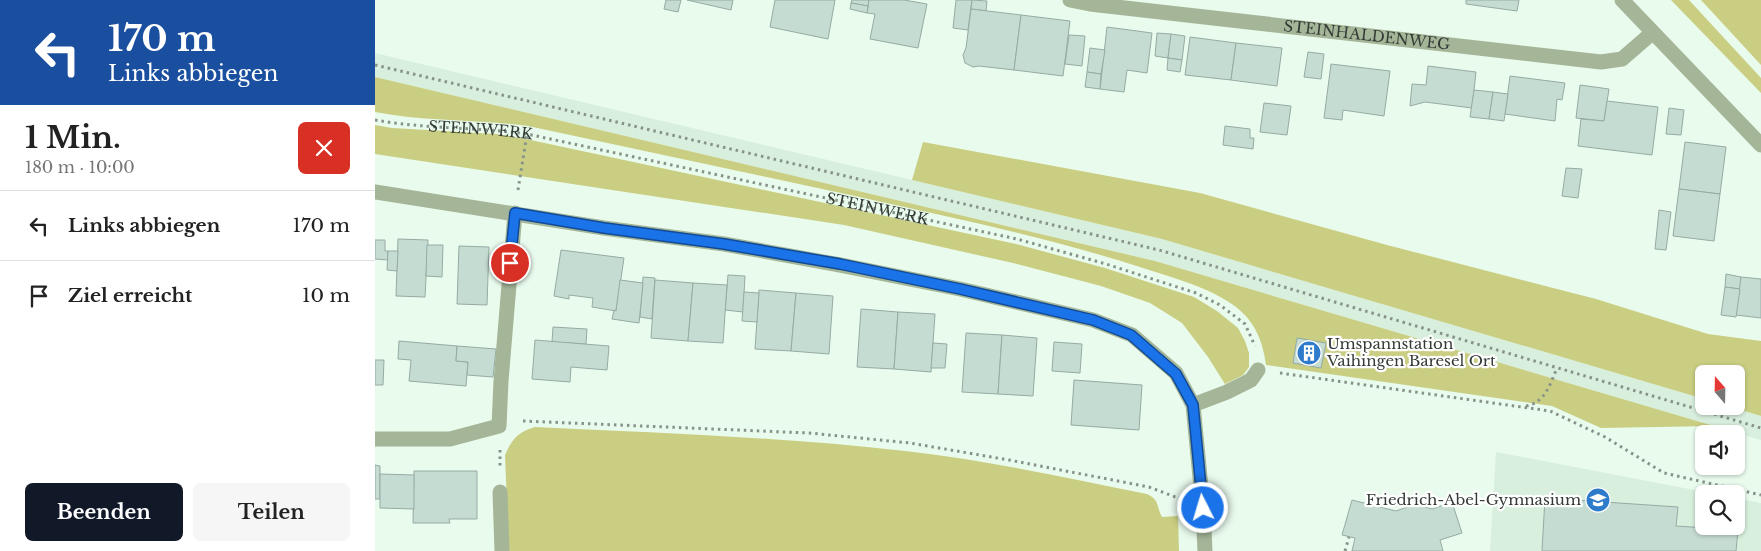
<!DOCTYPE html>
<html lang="de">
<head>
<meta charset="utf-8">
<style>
	:root { --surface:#fff; --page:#f6f6f6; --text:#222; --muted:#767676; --line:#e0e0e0; --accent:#111827 }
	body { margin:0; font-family:"Libre Baskerville",serif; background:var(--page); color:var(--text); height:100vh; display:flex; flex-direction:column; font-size:19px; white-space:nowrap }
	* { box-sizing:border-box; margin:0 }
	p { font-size:16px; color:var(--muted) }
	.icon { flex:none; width:28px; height:28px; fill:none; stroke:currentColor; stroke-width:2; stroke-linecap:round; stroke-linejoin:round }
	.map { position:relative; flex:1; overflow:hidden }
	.drawer { display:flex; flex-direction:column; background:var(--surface); width:375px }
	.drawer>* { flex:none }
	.banner { background:#1a4fa0; color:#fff; overflow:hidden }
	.needle { width:32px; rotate:340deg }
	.buttons { position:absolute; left:1320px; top:365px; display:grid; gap:10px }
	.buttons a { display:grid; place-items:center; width:50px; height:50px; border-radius:8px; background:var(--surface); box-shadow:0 1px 4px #0004; font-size:25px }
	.pin { position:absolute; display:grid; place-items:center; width:42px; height:42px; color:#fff; margin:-21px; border:2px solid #fff; border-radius:50%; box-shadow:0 1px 5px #0007 }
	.me { position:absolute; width:55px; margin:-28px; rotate:355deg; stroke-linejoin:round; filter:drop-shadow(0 0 4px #0008) }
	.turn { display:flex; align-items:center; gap:18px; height:105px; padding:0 25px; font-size:22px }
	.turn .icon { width:65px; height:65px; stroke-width:2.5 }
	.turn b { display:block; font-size:35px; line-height:42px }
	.round { display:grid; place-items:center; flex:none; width:52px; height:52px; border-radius:8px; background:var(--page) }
	.head { display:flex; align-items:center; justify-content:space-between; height:85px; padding:0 25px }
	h1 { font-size:30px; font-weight:700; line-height:38px }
	.primary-button { display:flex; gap:10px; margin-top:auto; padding:10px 25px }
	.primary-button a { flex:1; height:58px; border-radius:8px; background:var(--accent); color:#fff; font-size:20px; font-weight:700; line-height:58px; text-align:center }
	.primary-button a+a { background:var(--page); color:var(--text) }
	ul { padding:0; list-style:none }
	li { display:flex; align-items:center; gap:15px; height:70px; padding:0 25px; border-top:1px solid var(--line) }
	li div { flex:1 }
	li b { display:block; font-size:19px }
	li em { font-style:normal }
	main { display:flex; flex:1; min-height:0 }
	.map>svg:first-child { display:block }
</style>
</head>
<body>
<main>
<section class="drawer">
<div class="banner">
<div class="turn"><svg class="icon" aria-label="left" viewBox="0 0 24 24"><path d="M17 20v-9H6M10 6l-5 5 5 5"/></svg><div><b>170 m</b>Links abbiegen</div></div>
</div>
<div class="head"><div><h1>1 Min.</h1><p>180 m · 10:00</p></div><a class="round" style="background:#d93025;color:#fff"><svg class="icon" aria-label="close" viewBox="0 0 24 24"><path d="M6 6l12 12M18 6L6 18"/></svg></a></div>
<ul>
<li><svg class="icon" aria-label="left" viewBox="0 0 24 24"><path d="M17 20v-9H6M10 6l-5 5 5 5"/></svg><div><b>Links abbiegen</b></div><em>170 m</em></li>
<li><svg class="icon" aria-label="arrive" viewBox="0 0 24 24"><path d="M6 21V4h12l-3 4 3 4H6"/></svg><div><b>Ziel erreicht</b></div><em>10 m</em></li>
</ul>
<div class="primary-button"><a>Beenden</a><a>Teilen</a></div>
</section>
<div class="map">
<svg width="1386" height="551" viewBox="0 0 1386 551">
	<rect width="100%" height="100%" fill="#e9fbed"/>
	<g fill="#d8efdd">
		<path d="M0 53 787 239 1329 399V406H1353L1386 416V440L780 261 0 77Z"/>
		<path d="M1121 452 1340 494H1329V526H1361V498L1386 503V551H1115Z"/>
	</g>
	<g fill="#cace82">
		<path d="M1296 0H1314L1386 78V93Z"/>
		<path d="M1326 0H1386V65Z"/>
		<path d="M0 77 780 261 1339 426 1226 428 1177 406 891 365C887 334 875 313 847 298 823 284 795 277 768 268 703 247 637 231 570 216 431 185 292 156 153 126 102 119 50 122 0 112Z"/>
		<path d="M0 125 17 128 122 134 151 139 641 244 730 268 819 297 842 311 863 328 870 341 874 353V367L868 375 850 384 833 357 807 323 775 303 726 286 638 263 469 225 0 154Z"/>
		<path d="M548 142 825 193 1012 245 1221 299 1333 334 1386 341V416L1353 406H1361V374H1329V399L787 239 537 180Z"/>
		<path d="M160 427C284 433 407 437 530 451 611 460 692 478 772 494 785 500 781 506 787 517L803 516 804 551H134L130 455C137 439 143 432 160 427Z"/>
	</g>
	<g fill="#c5dcd3" stroke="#95aba3">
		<path d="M291 0H306L303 12 289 9Z"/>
		<path d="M312 0H358L356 10Z"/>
		<path d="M400 0H460L453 39 395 27Z"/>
		<path d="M477 0H494L493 6 476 3Z"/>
		<path d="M494 0H529L552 4 543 48 495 39 500 14 492 13Z"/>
		<path d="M581 0H597L593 30 578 28Z"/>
		<path d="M597 0 612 1 611 11 596 9Z"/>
		<path d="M1091 0H1144L1142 11 1091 4Z"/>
		<path d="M476 3 493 6 492 13 475 9Z"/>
		<path d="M596 9 646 15 639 70 604 66 598 67 590 63 588 55 591 48Z"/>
		<path d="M646 15 695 21 688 76 639 70Z"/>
		<path d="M732 27 777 33 772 73 752 70 749 92 725 89Z"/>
		<path d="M782 33 796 34 793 58 780 56Z"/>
		<path d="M796 34 810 36 807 60 793 58Z"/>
		<path d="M694 35 710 36 707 66 690 64Z"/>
		<path d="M815 37 861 43 856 80 810 75Z"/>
		<path d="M861 43 907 48 902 86 856 80Z"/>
		<path d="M715 48 730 50 726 74 712 72Z"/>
		<path d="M933 52 949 54 946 79 929 77Z"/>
		<path d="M793 58 807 60 805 72 792 70Z"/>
		<path d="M956 64 1015 71 1009 116 968 110 967 120 949 118Z"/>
		<path d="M1053 66 1101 72 1097 108 1050 102 1035 106 1037 84 1051 85Z"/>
		<path d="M712 72 726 74 725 89 710 87Z"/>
		<path d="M1135 76 1190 83 1187 100 1182 99 1180 121 1130 114Z"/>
		<path d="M1205 85 1234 89 1229 121 1201 118Z"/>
		<path d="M1099 90 1118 92 1114 119 1095 117Z"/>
		<path d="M1118 92 1133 94 1129 121 1114 119Z"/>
		<path d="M1232 101 1283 107 1277 155 1203 146 1206 119 1229 121Z"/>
		<path d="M889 103 916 106 912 135 885 132Z"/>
		<path d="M1294 108 1309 110 1306 135 1291 134Z"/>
		<path d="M850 126 875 129V138H879L878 149 848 145Z"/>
		<path d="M1310 142 1351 147 1345 194 1304 189Z"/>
		<path d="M1191 168 1207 169 1203 198 1187 196Z"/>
		<path d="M1304 189 1345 194 1339 241 1298 236Z"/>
		<path d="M1284 210 1296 212 1291 250 1280 249Z"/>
		<path d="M23 239 53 240 50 297 21 296Z"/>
		<path d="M0 240H10V251H13V260L0 259Z"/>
		<path d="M52 245H68L67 277 51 276Z"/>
		<path d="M84 246 114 247 112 305 82 304Z"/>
		<path d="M186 250 249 258 241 311 217 307 218 298 194 295V299L179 296Z"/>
		<path d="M13 251H23L22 271 12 270Z"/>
		<path d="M1351 274 1366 277 1365 289 1350 287Z"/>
		<path d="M353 275 370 276 368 312 350 310Z"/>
		<path d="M268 277 280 278 277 319 265 317Z"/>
		<path d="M1366 277 1386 279V318L1361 315Z"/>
		<path d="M245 280 268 283 264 323 237 319 239 310 241 311Z"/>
		<path d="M280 280 318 283 313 341 276 338Z"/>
		<path d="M318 283 352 285 348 343 313 341Z"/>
		<path d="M1350 287 1365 289 1361 317 1346 315Z"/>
		<path d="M384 290 421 293 416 351 380 349Z"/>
		<path d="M369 292 384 293 382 322 367 321Z"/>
		<path d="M421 293 458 296 454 354 416 351Z"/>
		<path d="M486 309 523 312 519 369 482 367Z"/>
		<path d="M523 312 560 314 556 372 519 369Z"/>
		<path d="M178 327 212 329 211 344 177 342Z"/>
		<path d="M591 333 627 335 623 394 587 392Z"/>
		<path d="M627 335 662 338 658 396 623 394Z"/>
		<path d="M922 338 951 343 946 368 918 363Z"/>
		<path d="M160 340 234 346 232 370 196 367 195 382 157 379Z"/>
		<path d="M24 341 82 346 81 361 93 362 91 386 34 381 36 360 23 359Z"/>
		<path d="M679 342 707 344 705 373 677 371Z"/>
		<path d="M558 343 572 344 570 368H556Z"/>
		<path d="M82 346 121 349 118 377 92 375 93 362 81 361Z"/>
		<path d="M0 360H9L8 385H0Z"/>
		<path d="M699 380 767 385 764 430 696 425Z"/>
		<path d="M0 465 5 466V499H0Z"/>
		<path d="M39 471H102V519H74L75 523H38Z"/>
		<path d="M5 474 39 475V509L5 508Z"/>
		<path d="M1170 498 1303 507 1301 526 1363 530 1361 551H1167Z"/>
		<path d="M977 500 1021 511 1041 504 1057 509 1077 502 1087 533 1065 540 1068 551H977L980 538 967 535Z"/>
	</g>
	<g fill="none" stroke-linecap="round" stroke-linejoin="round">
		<g stroke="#87938a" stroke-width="3" stroke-dasharray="2.5 4" stroke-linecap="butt">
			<path d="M0 65 784 250 1386 428"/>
			<path id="s1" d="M0 120C50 129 101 127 152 134L642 239 731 264 821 293 845 305 870 324 880 346"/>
			<path d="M143 190 152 134"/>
			<path d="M905 373 1175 411 1230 437 1289 473 1386 495"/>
			<path d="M1151 406C1170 403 1175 384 1182 368"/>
			<path d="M148 421 434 433 535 443 634 460 774 487 803 498"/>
			<path d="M125 450V468"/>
			<path d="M970 551 974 537"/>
		</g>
		<g stroke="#a5b598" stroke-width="15">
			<path id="s2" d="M695 0 715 4 1226 62 1247 59 1277 33"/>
			<path d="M1247 0 1386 145"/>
			<path d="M0 192 229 228 349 244 465 265 585 289 718 320 757 335 801 373 818 405 828 508 830 551"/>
			<path d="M818 405 852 392 876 380 883 370"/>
			<path d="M0 439H75L124 426 126 381 140 213"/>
			<path d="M125 492 127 551"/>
		</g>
	</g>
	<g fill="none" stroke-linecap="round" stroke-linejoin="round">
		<defs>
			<path id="route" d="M135 263 140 213 229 228 349 244 465 264 585 289 718 320 756 335 801 374 818 405 828 508"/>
		</defs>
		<use href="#route" stroke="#114b97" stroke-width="12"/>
		<use href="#route" stroke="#1a73e8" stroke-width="9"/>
	</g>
	<defs>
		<symbol id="building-disc" viewBox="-11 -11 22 22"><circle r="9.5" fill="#2e7bcb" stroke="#fff"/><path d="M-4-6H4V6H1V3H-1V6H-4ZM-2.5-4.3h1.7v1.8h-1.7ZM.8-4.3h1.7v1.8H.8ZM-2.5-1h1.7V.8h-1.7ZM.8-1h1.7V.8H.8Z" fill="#fff"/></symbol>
		<symbol id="school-disc" viewBox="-11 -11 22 22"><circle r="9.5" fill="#2e7bcb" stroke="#fff"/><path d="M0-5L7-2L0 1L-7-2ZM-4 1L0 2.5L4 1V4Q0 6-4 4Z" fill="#fff"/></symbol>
	</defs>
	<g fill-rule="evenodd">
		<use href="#building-disc" x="920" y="339" width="28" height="28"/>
		<use href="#school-disc" x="1209" y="486" width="28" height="28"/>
	</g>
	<g text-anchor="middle" stroke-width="4.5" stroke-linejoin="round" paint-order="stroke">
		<g font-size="15" fill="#343b36" stroke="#fff">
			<text dy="5" stroke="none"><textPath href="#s2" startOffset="299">STEINHALDENWEG</textPath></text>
			<text dy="5" stroke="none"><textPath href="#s1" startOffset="106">STEINWERK</textPath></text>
			<text dy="5" stroke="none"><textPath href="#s1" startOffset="511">STEINWERK</textPath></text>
		</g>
		<g font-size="15" fill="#343b36" stroke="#fff" text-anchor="start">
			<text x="952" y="349">Umspannstation<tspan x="952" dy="17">Vaihingen Baresel Ort</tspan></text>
			<text x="1206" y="505" text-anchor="end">Friedrich-Abel-Gymnasium</text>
		</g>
	</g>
</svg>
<div class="buttons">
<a><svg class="needle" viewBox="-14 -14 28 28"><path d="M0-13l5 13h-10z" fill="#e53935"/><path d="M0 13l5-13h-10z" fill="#767676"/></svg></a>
<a><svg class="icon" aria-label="sound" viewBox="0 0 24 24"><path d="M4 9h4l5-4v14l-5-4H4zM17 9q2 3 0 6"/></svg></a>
<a><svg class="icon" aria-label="search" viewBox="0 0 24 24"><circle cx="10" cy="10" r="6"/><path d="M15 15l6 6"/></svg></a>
</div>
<div class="pin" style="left:135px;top:263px;background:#d93025"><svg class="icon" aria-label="arrive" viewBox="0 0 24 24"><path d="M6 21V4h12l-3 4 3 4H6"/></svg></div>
<svg class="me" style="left:828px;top:508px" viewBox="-20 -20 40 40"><circle r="17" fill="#1a73e8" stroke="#fff" stroke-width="3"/><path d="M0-11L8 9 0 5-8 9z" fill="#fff"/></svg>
</div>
</main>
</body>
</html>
